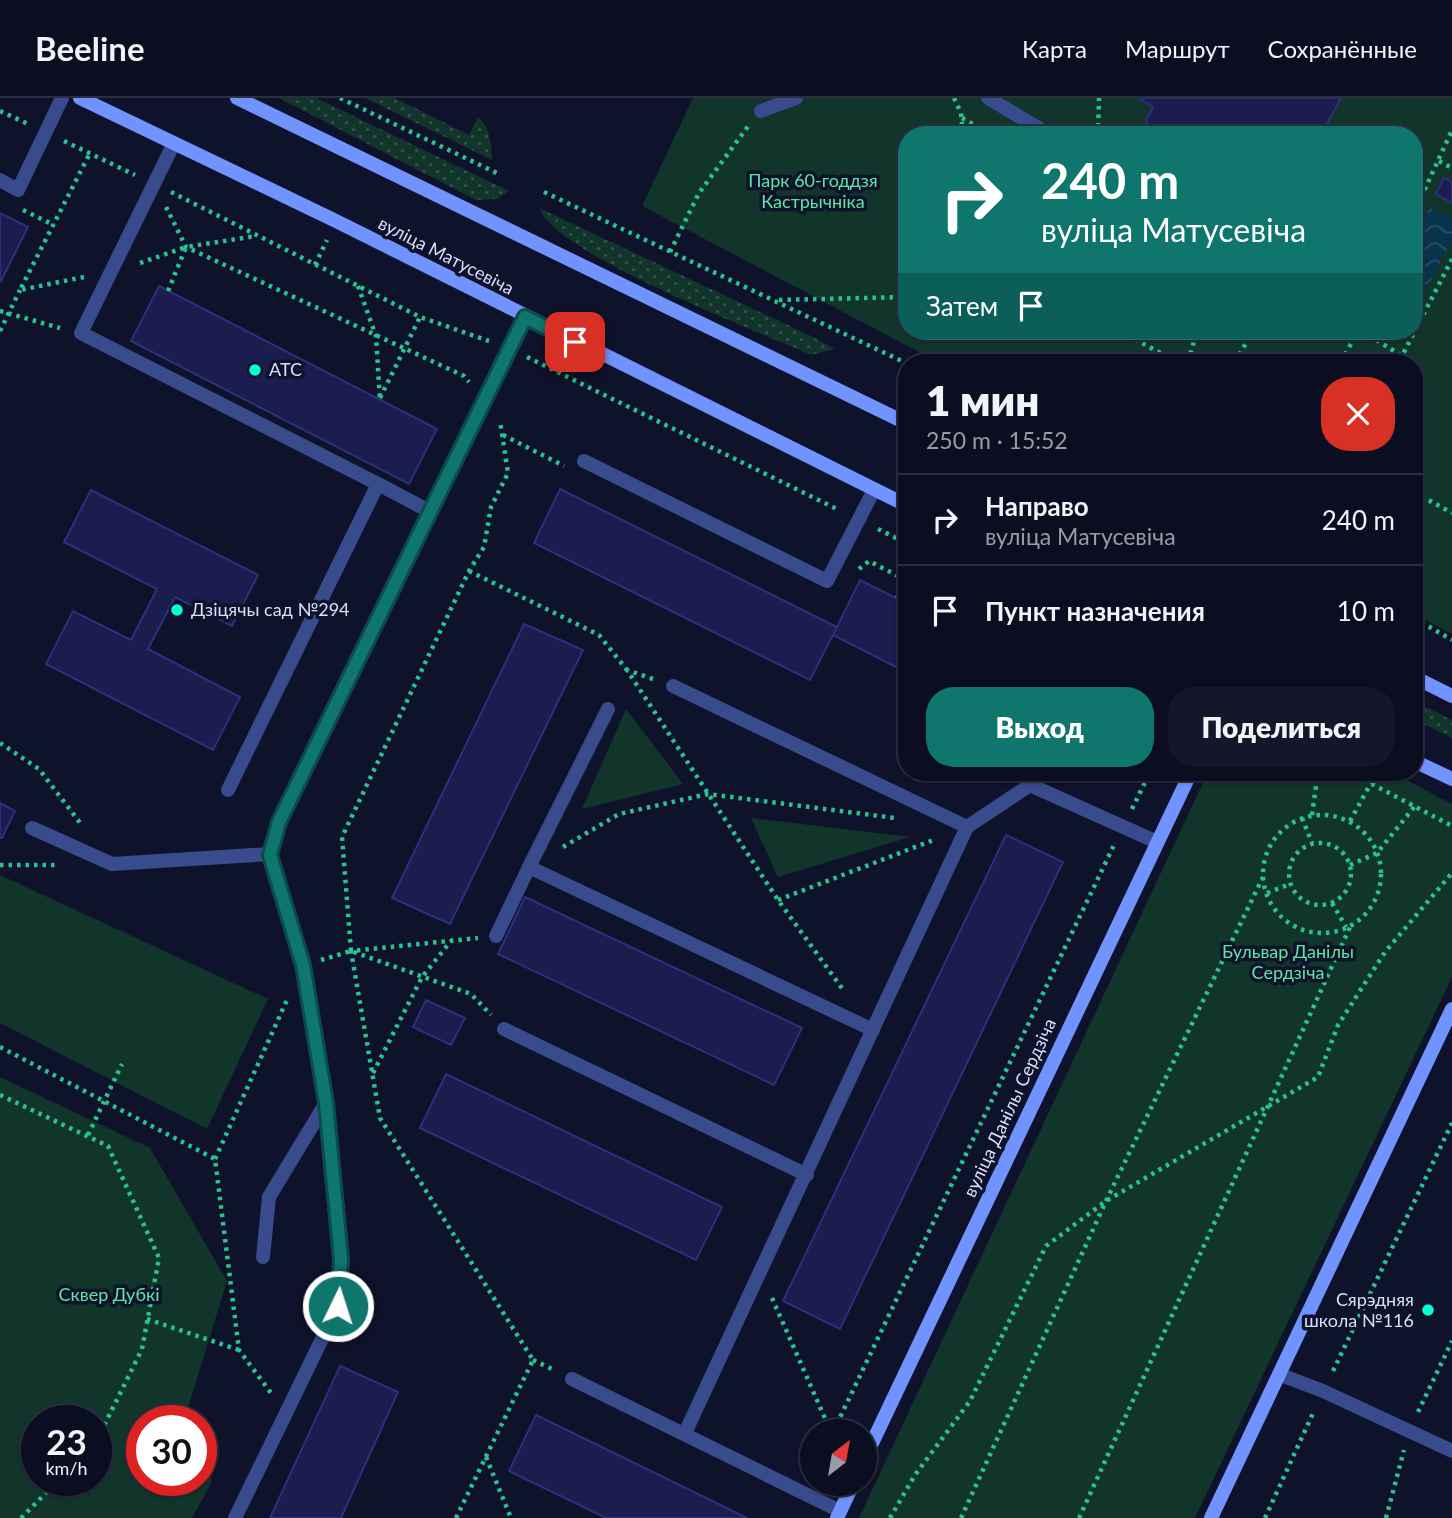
<!DOCTYPE html>
<html lang="ru">
<head>
<meta charset="utf-8">
<style>
	:root { --surface:#0b0e20; --page:#141729; --text:#f1f3f6; --muted:#9a9ca5; --line:#2b2e3e; --accent:#0f766e }
	body { margin:0; font-family:Lato,sans-serif; background:var(--page); color:var(--text); height:100vh; display:flex; flex-direction:column; font-size:26px; white-space:nowrap }
	* { box-sizing:border-box; margin:0 }
	p { font-size:23px; color:var(--muted) }
	.icon { flex:none; width:38px; height:38px; fill:none; stroke:currentColor; stroke-width:2; stroke-linecap:round; stroke-linejoin:round }
	.map { position:relative; flex:1; overflow:hidden }
	.sheet { position:absolute; left:898px; top:256px; width:525px; height:427px; display:flex; flex-direction:column; background:var(--surface); border-radius:28px; box-shadow:0 2px 5px #0004,0 0 0 2px var(--line) }
	.sheet>* { flex:none }
	.guide { position:absolute; left:898px; top:28px; width:525px; height:214px; border-radius:28px; box-shadow:0 2px 5px #0004,0 0 0 2px var(--line); background:#0f766e; color:#fff; overflow:hidden }
	.needle { width:46px; rotate:31deg }
	.controls { position:absolute; left:800px; top:1321px; display:grid; gap:14px }
	.controls a { display:grid; place-items:center; width:77px; height:77px; border-radius:50%; background:var(--surface); box-shadow:0 2px 5px #0004,0 0 0 2px var(--line); font-size:35px }
	.speed { position:absolute; left:21px; top:1307px; display:flex; gap:14px; font-size:35px; font-weight:700; text-align:center }
	.speed>* { display:grid; place-content:center; width:91px; height:91px; border-radius:50%; background:var(--surface); box-shadow:0 2px 5px #0004,0 0 0 2px var(--line); line-height:1 }
	.speed small { font-size:18px; font-weight:400 }
	.speed .limit { border:10px solid #d22; background:#fff; color:#111 }
	.pin { position:absolute; display:grid; place-items:center; width:60px; height:60px; color:#fff; margin:-30px; border-radius:14px; box-shadow:0 4px 10px #0006 }
	.me { position:absolute; width:77px; margin:-38px; rotate:4deg; stroke-linejoin:round; filter:drop-shadow(0 0 5px #0008) }
	.turn { display:flex; align-items:center; gap:24px; height:147px; padding:0 28px; font-size:32px }
	.turn .icon { width:91px; height:91px; stroke-width:2.5 }
	.turn b { display:block; font-size:49px; line-height:60px }
	.then { display:flex; align-items:center; height:66px; padding:0 28px; background:#0003; gap:14px; font-size:26px }
	.round { display:grid; place-items:center; flex:none; width:74px; height:74px; border-radius:28px; background:var(--page) }
	.headline { display:flex; align-items:center; justify-content:space-between; height:119px; padding:0 28px }
	h1 { font-size:42px; font-weight:800; line-height:52px }
	.primary-button { display:flex; gap:14px; margin-top:auto; padding:14px 28px }
	.primary-button a { flex:1; height:80px; border-radius:28px; background:var(--accent); color:#fff; font-size:28px; font-weight:800; line-height:80px; text-align:center }
	.primary-button a+a { background:var(--page); color:var(--text) }
	ul { padding:0; list-style:none }
	li { display:flex; align-items:center; gap:21px; height:91px; padding:0 28px; border-top:2px solid var(--line) }
	li div { flex:1 }
	li b { display:block; font-size:26px }
	li em { font-style:normal }
	header { display:flex; align-items:center; gap:42px; box-sizing:border-box; height:98px; padding:0 35px; background:var(--surface); border-bottom:2px solid var(--line) }
	header strong { font-size:33px }
	nav { display:flex; gap:38px; margin-inline-start:auto; font-size:24px }
	.map>svg:first-child { display:block }
</style>
</head>
<body>
<header>
<strong>Beeline</strong>
<nav><a>Карта</a><a>Маршрут</a><a>Сохранённые</a></nav>
</header>
<div class="map">
<svg width="1452" height="1420" viewBox="0 0 1452 1420">
	<defs>
		<pattern id="grass-dots" width="8" height="8" patternUnits="userSpaceOnUse" patternTransform="scale(1.75)"><rect width="8" height="8" fill="#12352b"/><path d="M2 2h.1M6 6h.1" fill="none" stroke="#34524b" stroke-width="1.8" stroke-linecap="round"/></pattern>
		<pattern id="water-waves" width="16" height="10" patternUnits="userSpaceOnUse" patternTransform="scale(1.75)"><rect width="16" height="10" fill="#07334c"/><path d="M0 5q4-4 8 0t8 0" fill="none" stroke="#2b5067"/></pattern>
	</defs>
	<rect width="100%" height="100%" fill="#0f122b"/>
	<g fill="url(#grass-dots)">
		<path d="M279 0H316L509 93 497 101 476 102Z"/>
		<path d="M365 0H395L469 37 478 19C490 29 492 48 492 62Z"/>
		<path d="M539 110 813 239 835 251 811 257C758 233 557 157 539 110Z"/>
		<path d="M1414 603 1452 622V640L1414 621Z"/>
	</g>
	<g fill="#12352b" fill-rule="evenodd">
		<path d="M693 0H1452V536L1414 516V264H938L642 108ZM906 37H1414V233H906Z"/>
		<path d="M626 611 683 686 582 711Z"/>
		<path d="M1208 674H1391L1452 706V879L1195 1420H859Z"/>
		<path d="M751 720H752L910 739 778 779Z"/>
		<path d="M0 777 268 901 207 1031 0 925Z"/>
		<path d="M0 979 150 1050 227 1183 188 1310 192 1323H142V1382H201V1351L212 1384 192 1420H0ZM37 1323H96V1382H37Z"/>
	</g>
	<path fill="url(#water-waves)" d="M1430 110 1452 121V142L1414 215V140Z"/>
	<g fill="#1a1d4d" stroke="#2b307b" stroke-width="2">
		<path d="M1138 0H1341L1321 37H1153L1146 23 1153 9Z"/>
		<path d="M1444 80 1452 84V105L1436 96Z"/>
		<path d="M0 115 28 129 1 183 0 182Z"/>
		<path d="M159 188 437 331 409 386 131 243Z"/>
		<path d="M1213 233H1236L1231 242Z"/>
		<path d="M560 391 837 529 810 582 534 445Z"/>
		<path d="M91 392 258 477 232 528 175 499 148 551 240 599 213 652 46 566 73 513 131 542 157 491 64 444Z"/>
		<path d="M860 482 906 505V574L833 537Z"/>
		<path d="M524 526 583 552 450 826 392 800Z"/>
		<path d="M0 705 15 713 2 740H0Z"/>
		<path d="M1006 737 1063 764 840 1231 783 1203Z"/>
		<path d="M525 799 802 930 774 987 498 856Z"/>
		<path d="M426 902 465 920 451 947 413 929Z"/>
		<path d="M446 976 722 1109 696 1162 420 1030Z"/>
		<path d="M340 1268 398 1294 341 1420H270Z"/>
		<path d="M536 1317 696 1395 747 1420H606L509 1373Z"/>
	</g>
	<g fill="none" stroke-linecap="round" stroke-linejoin="round">
		<g stroke="#29c391" stroke-width="4.5" stroke-dasharray="3.5 5" stroke-linecap="butt">
			<path d="M340 0 501 77"/>
			<path d="M954 0 961 15 963 37"/>
			<path d="M0 13 28 26"/>
			<path d="M962 20 992 37"/>
			<path d="M1098 37 1099 0"/>
			<path d="M64 43 135 77"/>
			<path d="M1439 63 1452 70"/>
			<path d="M171 94 420 219 489 243"/>
			<path d="M544 94 906 265"/>
			<path d="M166 109 186 149 464 278 469 284"/>
			<path d="M23 112 54 127"/>
			<path d="M1414 115 1452 32"/>
			<path d="M670 154 699 95 749 27"/>
			<path d="M140 165 186 149"/>
			<path d="M315 167 327 142"/>
			<path d="M84 179 20 192 90 55"/>
			<path d="M358 188 376 238 380 302"/>
			<path d="M168 193 186 149 256 138"/>
			<path d="M779 202 906 199"/>
			<path d="M0 213 60 230"/>
			<path d="M0 233 20 192"/>
			<path d="M1120 233 1177 264"/>
			<path d="M1362 233 1402 258 1452 161"/>
			<path d="M527 259 839 412"/>
			<path d="M1188 264 1197 233"/>
			<path d="M1235 264 1253 233"/>
			<path d="M1341 264 1358 233"/>
			<path d="M380 300 420 219"/>
			<path d="M503 337 564 368"/>
			<path d="M1414 394 1452 415"/>
			<path d="M878 431 906 445"/>
			<path d="M903 444 896 458 906 463"/>
			<path d="M859 471 869 463 906 482"/>
			<path d="M469 473 599 537 627 572"/>
			<path d="M897 500 906 482"/>
			<path d="M1414 520 1452 542"/>
			<path d="M653 581 627 572 778 802 844 893"/>
			<path d="M0 645 39 671 81 726"/>
			<path d="M1349 674 1452 728"/>
			<path d="M1132 711 1150 674"/>
			<path d="M1312 717 1318 674"/>
			<circle cx="1322" cy="776" r="59"/>
			<path d="M1302 720 1312 745"/>
			<path d="M1350 723 1371 685"/>
			<circle cx="1320" cy="776" r="31"/>
			<path d="M563 749 619 716 708 696 895 720"/>
			<path d="M0 767H58"/>
			<path d="M1350 767 1377 755 1415 708"/>
			<path d="M1267 795 1290 786"/>
			<path d="M778 802 936 741"/>
			<path d="M1332 805 1346 829"/>
			<path d="M351 853 342 739 469 473 484 449 491 409 508 375 500 323"/>
			<path d="M321 862 351 853 471 896 491 917"/>
			<path d="M0 949 215 1061 239 1252 271 1295"/>
			<path d="M373 975 422 879 451 843"/>
			<path d="M0 997 108 1048 159 1160 142 1251 96 1344"/>
			<path d="M88 1037 122 966"/>
			<path d="M215 1061 287 902"/>
			<path d="M772 1200 831 1334"/>
			<path d="M147 1221 239 1252"/>
			<path d="M533 1262 554 1272"/>
			<path d="M1333 1273 1452 1025"/>
			<path d="M1418 1314 1452 1243"/>
			<path d="M833 1334 1114 747"/>
			<path d="M486 1359 511 1420"/>
			<path d="M21 1420 59 1382"/>
			<path d="M456 1420 533 1262 380 1020 351 853 478 840"/>
			<path d="M890 1420 915 1377 970 1303 1046 1148 1106 1103 1318 979 1338 927 1385 854 1452 775"/>
			<path d="M961 1420 1106 1103 1263 779"/>
			<path d="M1079 1420 1351 827"/>
			<path d="M1265 1420 1314 1313"/>
			<path d="M1386 1420 1404 1352"/>
		</g>
		<g stroke="#384b8d" stroke-width="14">
			<path d="M988 0 1040 31"/>
			<path d="M761 13 796 0"/>
			<path d="M174 45 81 235 378 386 228 692"/>
			<path d="M0 82 18 92 62 0"/>
			<path d="M584 363 827 483 874 392"/>
			<path d="M378 386 431 414"/>
			<path d="M673 588 967 729 685 1335"/>
			<path d="M608 611 529 769 873 932"/>
			<path d="M967 729 1030 687 1157 744"/>
			<path d="M32 730 112 766 270 756"/>
			<path d="M496 838 529 769"/>
			<path d="M504 931 807 1077"/>
			<path d="M263 1159 269 1099 326 1005"/>
			<path d="M1281 1277 1323 1293 1452 1353"/>
			<path d="M572 1281 840 1413"/>
		</g>
		<path stroke="#384b8d" stroke-width="14" d="M235 1420 338 1208 342 1161 326 1005 303 867 270 756 279 724 525 219"/>
		<g stroke="#7093ff" stroke-width="14">
			<path d="M80 0 336 123 906 407"/>
			<path d="M237 0 906 325"/>
			<path d="M1414 579 1452 598"/>
			<path d="M1414 663 1452 681"/>
			<path d="M864 1362 1191 674"/>
			<path d="M837 1420 853 1386"/>
			<path d="M1211 1420 1452 911"/>
		</g>
	</g>
	<g fill="none" stroke-linecap="round" stroke-linejoin="round">
		<defs>
			<path id="route" d="M338 1208 341 1161 326 1005 303 867 270 757 279 724 525 219 575 244"/>
		</defs>
		<use href="#route" stroke="#0a4d48" stroke-width="18"/>
		<use href="#route" stroke="#0f766e" stroke-width="12"/>
	</g>
	<g fill="#05ffd5" stroke="#0f122b" stroke-width="2.5">
		<circle cx="255" cy="272" r="7"/>
		<circle cx="177" cy="512" r="7"/>
		<circle cx="1428" cy="1212" r="7"/>
	</g>
	<g text-anchor="middle" stroke-width="7" stroke-linejoin="round" paint-order="stroke">
		<g font-size="18" fill="#5de7a0" stroke="#0f122b">
			<text x="813" y="89">Парк 60-годдзя<tspan x="813" dy="21">Кастрычніка</tspan></text>
			<text x="1288" y="860">Бульвар Данілы<tspan x="1288" dy="21">Сердзіча</tspan></text>
			<text x="109" y="1203">Сквер Дубкі</text>
		</g>
		<g font-size="18" fill="#d9dfff" stroke="#0f122b">
			<text transform="translate(446 158) rotate(27)" y="6">вуліца Матусевіча</text>
			<text transform="translate(1010 1010) rotate(-65)" y="6">вуліца Данілы Сердзіча</text>
		</g>
		<g font-size="18" fill="#d9dfff" stroke="#0f122b" text-anchor="start">
			<text x="269" y="278">АТС</text>
			<text x="191" y="518">Дзіцячы сад №294</text>
			<text x="1414" y="1208" text-anchor="end">Сярэдняя<tspan x="1414" dy="21">школа №116</tspan></text>
		</g>
	</g>
</svg>
<div class="controls">
<a><svg class="needle" viewBox="-14 -14 28 28"><path d="M0-13l5 13h-10z" fill="#e53935"/><path d="M0 13l5-13h-10z" fill="#9a9ca5"/></svg></a>
</div>
<div class="speed"><div>23<small>km/h</small></div><div class="limit">30</div></div>
<div class="pin" style="left:575px;top:244px;background:#d93025"><svg class="icon" aria-label="arrive" viewBox="0 0 24 24"><path d="M6 21V4h12l-3 4 3 4H6"/></svg></div>
<svg class="me" style="left:338px;top:1208px" viewBox="-20 -20 40 40"><circle r="17" fill="#0f766e" stroke="#fff" stroke-width="3"/><path d="M0-11L8 9 0 5-8 9z" fill="#fff"/></svg>
<div class="guide">
<div class="turn"><svg class="icon" aria-label="right" viewBox="0 0 24 24"><path d="M7 20v-9h11M14 6l5 5-5 5"/></svg><div><b>240 m</b>вуліца Матусевіча</div></div>
<div class="then">Затем<svg class="icon" aria-label="arrive" viewBox="0 0 24 24"><path d="M6 21V4h12l-3 4 3 4H6"/></svg></div>
</div>
<section class="sheet">
<div class="headline"><div><h1>1 мин</h1><p>250 m · 15:52</p></div><a class="round" style="background:#d93025;color:#fff"><svg class="icon" aria-label="close" viewBox="0 0 24 24"><path d="M6 6l12 12M18 6L6 18"/></svg></a></div>
<ul>
<li><svg class="icon" aria-label="right" viewBox="0 0 24 24"><path d="M7 20v-9h11M14 6l5 5-5 5"/></svg><div><b>Направо</b><p>вуліца Матусевіча</p></div><em>240 m</em></li>
<li><svg class="icon" aria-label="arrive" viewBox="0 0 24 24"><path d="M6 21V4h12l-3 4 3 4H6"/></svg><div><b>Пункт назначения</b></div><em>10 m</em></li>
</ul>
<div class="primary-button"><a>Выход</a><a>Поделиться</a></div>
</section>
</div>
</body>
</html>
